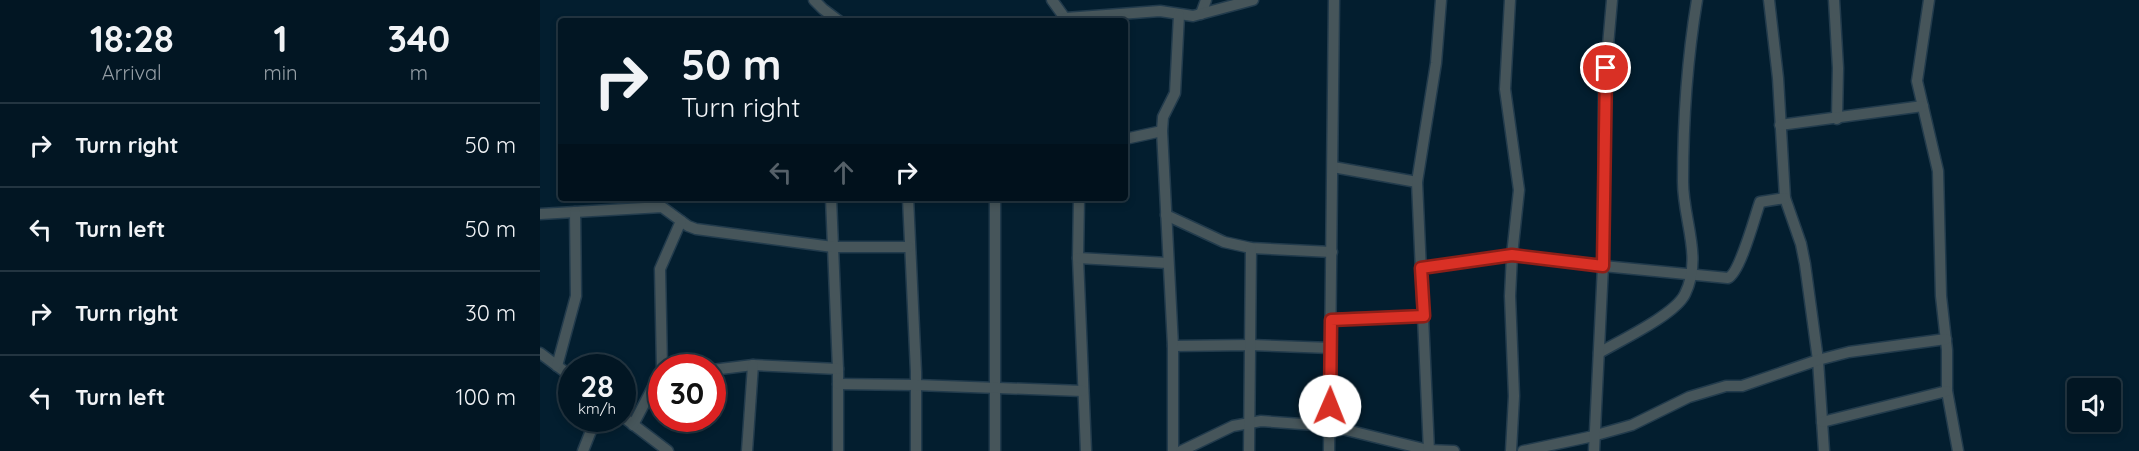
<!DOCTYPE html>
<html lang="en">
<head>
<meta charset="utf-8">
<style>
	:root { --surface:#021623; --page:#0c1f2b; --text:#f1f3f6; --muted:#969fa6; --line:#233541 }
	body { margin:0; font-family:Quicksand,sans-serif; background:var(--page); color:var(--text); height:100vh; display:flex; flex-direction:column; font-size:22px; white-space:nowrap }
	* { box-sizing:border-box; margin:0 }
	p { font-size:20px; color:var(--muted) }
	.icon { flex:none; width:33px; height:33px; fill:none; stroke:currentColor; stroke-width:2; stroke-linecap:round; stroke-linejoin:round }
	.map { position:relative; flex:1; overflow:hidden }
	.panel { display:flex; flex-direction:column; background:var(--surface); width:540px }
	.panel>* { flex:none }
	.banner { position:absolute; left:18px; top:18px; width:570px; height:183px; border-radius:6px; box-shadow:0 3px 9px #0003,0 0 0 2px var(--line); background:#021623; color:var(--text); overflow:hidden }
	.buttons { position:absolute; left:1527px; top:378px; display:grid; gap:12px }
	.buttons a { display:grid; place-items:center; width:54px; height:54px; border-radius:6px; background:var(--surface); box-shadow:0 3px 9px #0003,0 0 0 2px var(--line); font-size:30px }
	.speed { position:absolute; left:18px; top:354px; display:flex; gap:12px; font-size:30px; font-weight:700; text-align:center }
	.speed>* { display:grid; place-content:center; width:78px; height:78px; border-radius:50%; background:var(--surface); box-shadow:0 3px 9px #0003,0 0 0 2px var(--line); line-height:1 }
	.speed small { font-size:15px; font-weight:400 }
	.speed .limit { border:9px solid #d22; background:#fff; color:#111 }
	.pin { position:absolute; display:grid; place-items:center; width:51px; height:51px; color:#fff; margin:-26px; border:3px solid #fff; border-radius:50%; box-shadow:0 2px 6px #0007 }
	.me { position:absolute; width:66px; margin:-33px; rotate:1deg; stroke-linejoin:round; filter:drop-shadow(0 0 4px #0008) }
	.turn { display:flex; align-items:center; gap:21px; height:126px; padding:0 24px; font-size:27px }
	.turn .icon { width:78px; height:78px; stroke-width:2.5 }
	.turn b { display:block; font-size:42px; line-height:51px }
	.lanes { display:flex; align-items:center; height:57px; padding:0 24px; background:#0003; justify-content:center; gap:30px; direction:ltr }
	.lanes .off { opacity:.35 }
	.eta { display:flex; justify-content:space-evenly; align-items:center; height:102px; text-align:center }
	.eta b { font-size:36px; font-weight:800; line-height:42px }
	ul { padding:0; list-style:none }
	li { display:flex; align-items:center; gap:18px; height:84px; padding:0 24px; border-top:2px solid var(--line) }
	li div { flex:1 }
	li b { display:block; font-size:22px }
	li em { font-style:normal }
	main { display:flex; flex:1; min-height:0 }
	.map>svg:first-child { display:block }
</style>
</head>
<body>
<main>
<section class="panel">
<div class="eta">
<div><b>18:28</b><p>Arrival</p></div>
<div><b>1</b><p>min</p></div>
<div><b>340</b><p>m</p></div>
</div>
<ul>
<li><svg class="icon" aria-label="right" viewBox="0 0 24 24"><path d="M7 20v-9h11M14 6l5 5-5 5"/></svg><div><b>Turn right</b></div><em>50 m</em></li>
<li><svg class="icon" aria-label="left" viewBox="0 0 24 24"><path d="M17 20v-9H6M10 6l-5 5 5 5"/></svg><div><b>Turn left</b></div><em>50 m</em></li>
<li><svg class="icon" aria-label="right" viewBox="0 0 24 24"><path d="M7 20v-9h11M14 6l5 5-5 5"/></svg><div><b>Turn right</b></div><em>30 m</em></li>
<li><svg class="icon" aria-label="left" viewBox="0 0 24 24"><path d="M17 20v-9H6M10 6l-5 5 5 5"/></svg><div><b>Turn left</b></div><em>100 m</em></li>
</ul>
</section>
<div class="map">
<svg width="1599" height="451" viewBox="0 0 1599 451">
	<rect width="100%" height="100%" fill="#031e2f"/>
	<g fill="none" stroke-linecap="round" stroke-linejoin="round">
		<defs>
			<g id="minor">
				<path d="M274 0 283 9 299 21"/>
				<path d="M512 0 527 21"/>
				<path d="M970 0 965 89 979 190 972 255 970 296 974 396 971 451"/>
				<path d="M1229 0 1238 78 1245 198 1261 244 1265 264 1278 360 1284 451"/>
				<path d="M1294 0 1298 68 1297 119"/>
				<path d="M1389 0 1377 81 1398 171 1401 296 1407 350V391L1418 451"/>
				<path d="M661 14 666 0"/>
				<path d="M526 18 620 11 653 16 713 0"/>
				<path d="M1240 125 1383 106"/>
				<path d="M585 139 622 131"/>
				<path d="M793 167 877 182"/>
				<path d="M291 198 298 369V451"/>
				<path d="M368 198 376 372V451"/>
				<path d="M455 198V451"/>
				<path d="M539 198 538 258 546 451"/>
				<path d="M0 214 122 207 148 226 156 229 293 247H369"/>
				<path d="M626 215 684 242 711 248 792 252"/>
				<path d="M538 258 628 263"/>
				<path d="M881 268 972 255 1063 266 1188 278C1200 273 1215 216 1220 202L1245 198"/>
				<path d="M791 319 884 316"/>
				<path d="M633 346 710 345 791 348"/>
				<path d="M0 353 32 377"/>
				<path d="M1059 353C1079 341 1135 315 1145 294 1163 257 1143 220 1143 182 1143 121 1147 60 1157 0"/>
				<path d="M17 366 36 296 35 212"/>
				<path d="M123 366 136 368"/>
				<path d="M122 368 120 269 141 221"/>
				<path d="M172 370 213 365 298 369"/>
				<path d="M298 384 376 385 543 391"/>
				<path d="M82 416 128 451"/>
				<path d="M1282 422 1407 391"/>
				<path d="M93 425 122 370"/>
				<path d="M43 451 56 418"/>
				<path d="M207 451 213 365"/>
				<path d="M633 451V346L622 131 623 117 635 93 639 15"/>
				<path d="M641 451 693 426 721 421 790 426 888 450 914 451"/>
				<path d="M709 451 711 248"/>
				<path d="M789 451 794 0"/>
				<path d="M889 451 877 182 896 63 901 0"/>
				<path d="M983 451 1049 437 1092 425 1149 397 1186 386H1202L1278 360 1309 352 1406 339"/>
				<path d="M1054 451 1063 266 1064 91 1072 0"/>
			</g>
		</defs>
		<use href="#minor" stroke="#223b4c" stroke-width="13"/>
		<use href="#minor" stroke="#46555a" stroke-width="10"/>
	</g>
	<g fill="none" stroke-linecap="round" stroke-linejoin="round">
		<defs>
			<path id="route" d="M790 406 791 320 884 316 881 268 972 255 1063 266 1066 68"/>
		</defs>
		<use href="#route" stroke="#8d1f18" stroke-width="15"/>
		<use href="#route" stroke="#d93025" stroke-width="10"/>
	</g>
</svg>
<div class="buttons">
<a><svg class="icon" aria-label="sound" viewBox="0 0 24 24"><path d="M4 9h4l5-4v14l-5-4H4zM17 9q2 3 0 6"/></svg></a>
</div>
<div class="speed"><div>28<small>km/h</small></div><div class="limit">30</div></div>
<div class="pin" style="left:1066px;top:68px;background:#d93025"><svg class="icon" aria-label="arrive" viewBox="0 0 24 24"><path d="M6 21V4h12l-3 4 3 4H6"/></svg></div>
<svg class="me" style="left:790px;top:406px" viewBox="-20 -20 40 40"><circle r="19" fill="#fff"/><path d="M0-13L10 11 0 6-10 11z" fill="#d93025"/></svg>
<div class="banner">
<div class="turn"><svg class="icon" aria-label="right" viewBox="0 0 24 24"><path d="M7 20v-9h11M14 6l5 5-5 5"/></svg><div><b>50 m</b>Turn right</div></div>
<div class="lanes"><svg class="icon off" aria-label="left" viewBox="0 0 24 24"><path d="M17 20v-9H6M10 6l-5 5 5 5"/></svg><svg class="icon off" aria-label="ahead" viewBox="0 0 24 24"><path d="M12 20V5M6 11l6-6 6 6"/></svg><svg class="icon" aria-label="right" viewBox="0 0 24 24"><path d="M7 20v-9h11M14 6l5 5-5 5"/></svg></div>
</div>
</div>
</main>
</body>
</html>
